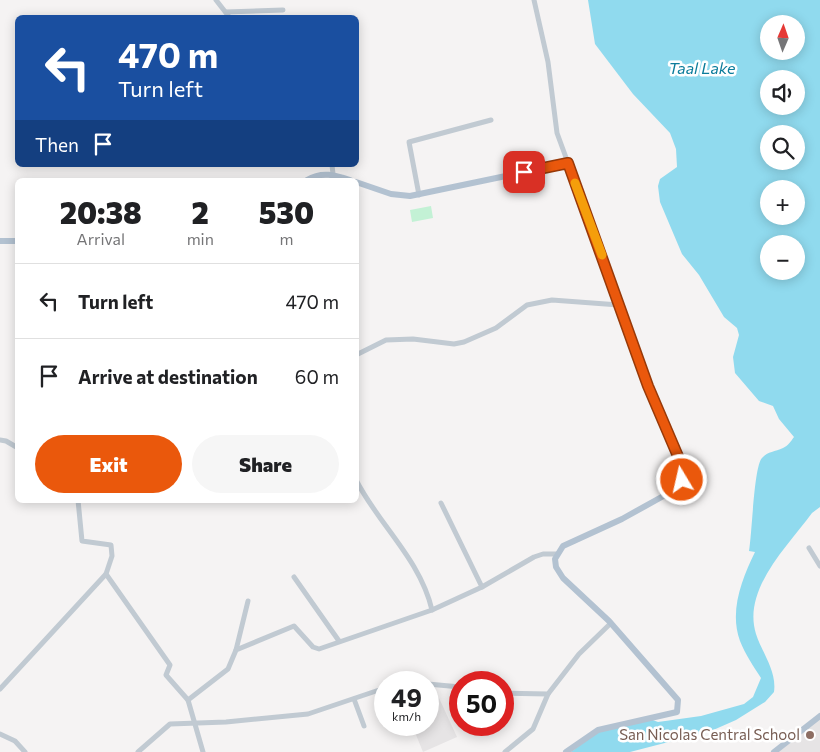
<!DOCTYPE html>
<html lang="en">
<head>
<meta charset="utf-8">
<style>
	:root { --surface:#fff; --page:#f6f6f6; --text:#202124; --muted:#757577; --line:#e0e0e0; --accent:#ea580c }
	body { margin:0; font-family:Commissioner,sans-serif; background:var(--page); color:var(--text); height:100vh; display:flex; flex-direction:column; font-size:19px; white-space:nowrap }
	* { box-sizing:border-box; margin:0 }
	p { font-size:16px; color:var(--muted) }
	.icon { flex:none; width:28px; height:28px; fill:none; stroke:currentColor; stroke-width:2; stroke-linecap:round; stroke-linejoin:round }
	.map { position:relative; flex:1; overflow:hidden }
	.sheet { position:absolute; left:15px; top:178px; width:344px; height:325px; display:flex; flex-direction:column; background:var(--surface); border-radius:8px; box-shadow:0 2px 12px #0003 }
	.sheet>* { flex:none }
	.banner { position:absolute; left:15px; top:15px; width:344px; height:152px; border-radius:8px; box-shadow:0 2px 12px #0003; background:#1a4fa0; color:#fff; overflow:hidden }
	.needle { width:32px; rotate:2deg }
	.controls { position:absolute; left:760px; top:15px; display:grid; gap:10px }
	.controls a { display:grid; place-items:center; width:45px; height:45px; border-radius:50%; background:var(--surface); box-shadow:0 2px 12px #0003; font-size:25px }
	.speed { position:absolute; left:374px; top:671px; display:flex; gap:10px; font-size:25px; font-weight:700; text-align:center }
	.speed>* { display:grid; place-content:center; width:65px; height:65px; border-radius:50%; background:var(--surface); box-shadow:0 2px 12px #0003; line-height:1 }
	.speed small { font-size:12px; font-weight:400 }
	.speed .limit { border:8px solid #d22; background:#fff; color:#111 }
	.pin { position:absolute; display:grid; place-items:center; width:42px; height:42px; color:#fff; margin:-21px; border-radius:10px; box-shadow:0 2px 8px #0006 }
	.me { position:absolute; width:55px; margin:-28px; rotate:351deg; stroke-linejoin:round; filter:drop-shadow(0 0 4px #0008) }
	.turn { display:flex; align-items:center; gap:18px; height:105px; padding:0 20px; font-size:22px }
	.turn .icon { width:65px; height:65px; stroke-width:2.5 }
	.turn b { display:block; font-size:35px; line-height:42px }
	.then { display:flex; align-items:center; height:48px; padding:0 20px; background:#0003; gap:10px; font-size:19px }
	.eta { display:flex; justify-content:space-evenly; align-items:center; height:85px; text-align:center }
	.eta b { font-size:30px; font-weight:800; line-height:35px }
	.primary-button { display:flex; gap:10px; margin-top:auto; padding:10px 20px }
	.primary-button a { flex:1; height:58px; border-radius:30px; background:var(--accent); color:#fff; font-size:20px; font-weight:800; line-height:58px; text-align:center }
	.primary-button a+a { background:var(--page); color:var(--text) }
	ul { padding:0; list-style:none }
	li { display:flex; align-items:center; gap:15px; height:75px; padding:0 20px; border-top:1px solid var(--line) }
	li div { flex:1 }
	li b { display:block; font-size:19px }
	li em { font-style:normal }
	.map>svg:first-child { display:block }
</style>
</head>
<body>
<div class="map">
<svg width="820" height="752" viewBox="0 0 820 752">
	<rect width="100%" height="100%" fill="#f5f3f3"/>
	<g fill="#e6e4e5">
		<path d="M428 685H433L457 737 423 752 412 725H428Z"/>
		<path d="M820 718V752H778Z"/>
	</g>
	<path fill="#c3f1d5" d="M431 206 433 218 412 222 410 210Z"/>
	<path fill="#90daee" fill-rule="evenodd" d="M588 0H820V507L812 513C788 546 742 589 756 634 762 653 777 671 774 692L765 702 736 720 711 731 630 752H571L603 728 650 719 658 722 701 716 744 704 753 697 761 678C754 667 745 654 740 641 729 611 742 579 755 552L749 551C752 534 754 466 762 458 768 451 775 452 783 448 788 446 791 441 794 437L779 419 773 406 759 401 735 373 733 357 739 335 737 328 724 317 699 275 682 254 660 202 658 186 660 179 677 167 676 149 670 133 633 94 595 44ZM769 24H796V51H769ZM769 79H796V106H769ZM769 134H796V161H769ZM769 189H796V216H769ZM769 244H796V271H769Z"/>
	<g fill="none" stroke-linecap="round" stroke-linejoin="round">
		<g stroke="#c1cad2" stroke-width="5">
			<path d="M216 0 230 18"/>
			<path d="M534 0 548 62 557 133 568 163"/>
			<path d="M226 12 283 10"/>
			<path d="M332 165 333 174"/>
			<path d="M419 195 409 142 491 120"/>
			<path d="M356 355 386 340 413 339 454 344 464 342 496 328 527 305 552 300 619 305"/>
			<path d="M0 440 6 441 18 448"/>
			<path d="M356 480C379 525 420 559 432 610"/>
			<path d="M78 500 82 541 111 545 112 556 106 574 170 665 166 675 188 700"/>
			<path d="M441 503 482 587"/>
			<path d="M809 548 820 566"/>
			<path d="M294 577 339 641"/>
			<path d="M236 650 248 601"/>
			<path d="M428 684 460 687"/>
			<path d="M0 689 106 574"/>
			<path d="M502 693 548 694 579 654 611 623"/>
			<path d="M354 699 364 726"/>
			<path d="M0 734 15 741 25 752"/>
			<path d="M138 752 170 724 226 722 308 714 385 688"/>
			<path d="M203 752 188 700 228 669 236 650 294 626 313 647 319 649 432 610 482 587 534 557 543 554H556"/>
			<path d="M505 752 533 729 548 694"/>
		</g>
		<g stroke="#b3c2d1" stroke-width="6">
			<path d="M307 180C322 171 335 175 350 180"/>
			<path d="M356 182 391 194 410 196 568 163 648 386 683 468 682 480 676 489 622 519 563 546 555 559 556 567 563 578 609 621 678 700 677 712 598 730 566 752"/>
			<path d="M0 241H18"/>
			<path d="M774 752 820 716"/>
		</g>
	</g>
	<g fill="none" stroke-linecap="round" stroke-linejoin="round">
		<defs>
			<path id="route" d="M524 172 568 163 648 386 683 468 682 480"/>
		</defs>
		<use href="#route" stroke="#983908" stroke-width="12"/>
		<use href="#route" stroke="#ea580c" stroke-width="9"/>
		<path stroke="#f59e0b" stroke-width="9" d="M575 183 602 255"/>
	</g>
	<circle fill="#8d6e63" stroke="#fff" stroke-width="2" cx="810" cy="735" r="5"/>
	<g text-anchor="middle" stroke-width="5" stroke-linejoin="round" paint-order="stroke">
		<g font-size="15" fill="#785e54" stroke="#fff" text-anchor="end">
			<text x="800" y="740">San Nicolas Central School</text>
		</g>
		<g font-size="16" font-style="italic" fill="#0c7c9b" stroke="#fff">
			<text x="702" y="74">Taal Lake</text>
		</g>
	</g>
</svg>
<div class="controls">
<a><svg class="needle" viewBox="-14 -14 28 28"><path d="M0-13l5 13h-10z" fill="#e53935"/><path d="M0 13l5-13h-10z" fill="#757577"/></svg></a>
<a><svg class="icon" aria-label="sound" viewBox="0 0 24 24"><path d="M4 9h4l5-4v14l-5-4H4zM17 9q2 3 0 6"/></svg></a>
<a><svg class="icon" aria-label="search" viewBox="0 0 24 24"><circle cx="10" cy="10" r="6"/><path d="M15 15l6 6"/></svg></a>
<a>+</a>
<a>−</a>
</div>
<div class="speed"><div>49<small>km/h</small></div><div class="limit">50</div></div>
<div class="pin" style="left:524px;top:172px;background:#d93025"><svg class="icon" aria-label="arrive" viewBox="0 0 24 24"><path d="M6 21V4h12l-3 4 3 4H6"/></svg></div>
<svg class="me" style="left:682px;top:480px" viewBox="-20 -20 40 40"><circle r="17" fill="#ea580c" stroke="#fff" stroke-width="3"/><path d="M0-11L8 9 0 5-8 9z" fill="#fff"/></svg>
<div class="banner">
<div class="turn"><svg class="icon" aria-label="left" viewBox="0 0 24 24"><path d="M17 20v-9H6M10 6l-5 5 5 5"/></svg><div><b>470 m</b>Turn left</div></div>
<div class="then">Then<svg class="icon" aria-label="arrive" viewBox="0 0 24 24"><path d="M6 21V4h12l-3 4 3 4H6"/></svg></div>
</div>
<section class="sheet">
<div class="eta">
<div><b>20:38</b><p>Arrival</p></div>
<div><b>2</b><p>min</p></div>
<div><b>530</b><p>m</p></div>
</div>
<ul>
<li><svg class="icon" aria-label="left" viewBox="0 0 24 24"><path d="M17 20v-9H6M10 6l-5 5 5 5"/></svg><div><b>Turn left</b></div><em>470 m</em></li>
<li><svg class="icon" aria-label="arrive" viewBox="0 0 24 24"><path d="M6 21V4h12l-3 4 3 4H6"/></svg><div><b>Arrive at destination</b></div><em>60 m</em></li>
</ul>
<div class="primary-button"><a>Exit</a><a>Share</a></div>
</section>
</div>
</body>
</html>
